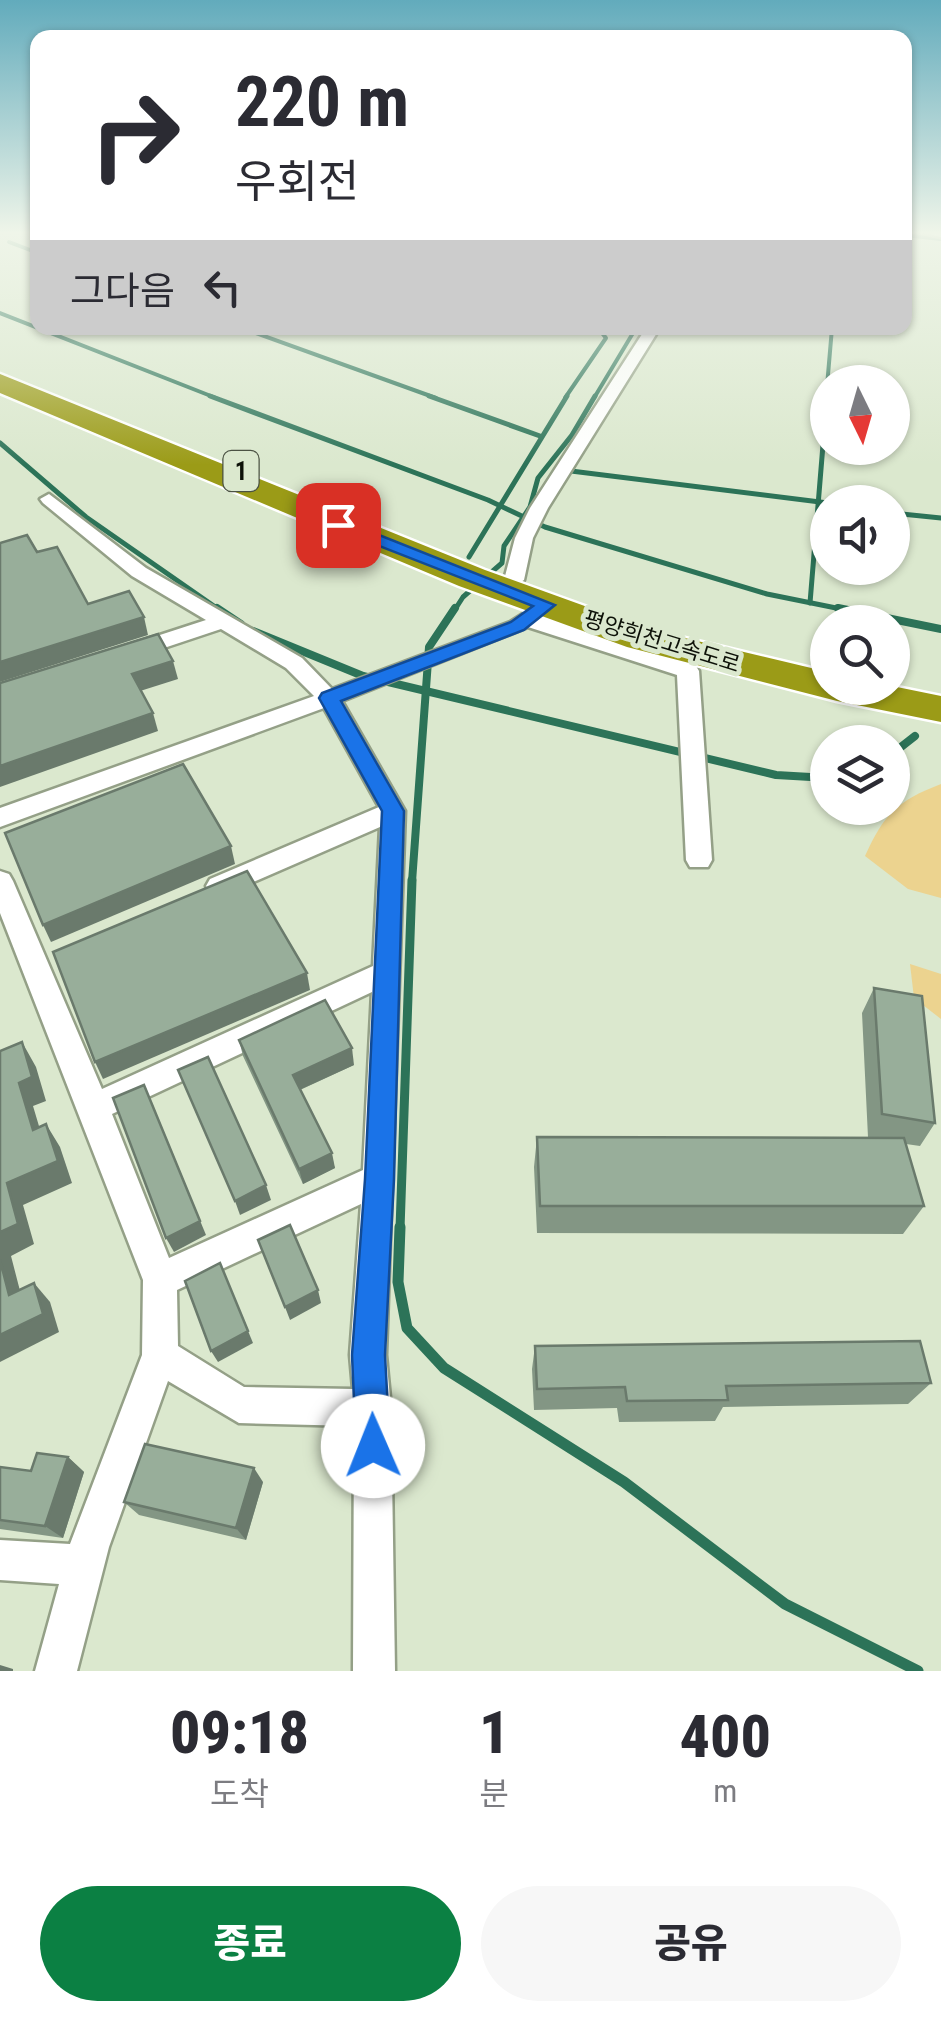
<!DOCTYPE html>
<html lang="ko">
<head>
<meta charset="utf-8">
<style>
	:root { --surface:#fff; --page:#f7f7f7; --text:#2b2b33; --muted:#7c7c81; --accent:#0b8043 }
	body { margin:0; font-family:"Roboto Condensed","Noto Sans KR",sans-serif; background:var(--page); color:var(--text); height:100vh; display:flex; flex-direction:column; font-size:38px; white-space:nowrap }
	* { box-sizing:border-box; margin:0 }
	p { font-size:32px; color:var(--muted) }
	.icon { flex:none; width:55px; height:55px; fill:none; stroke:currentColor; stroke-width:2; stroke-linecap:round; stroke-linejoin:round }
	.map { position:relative; height:1671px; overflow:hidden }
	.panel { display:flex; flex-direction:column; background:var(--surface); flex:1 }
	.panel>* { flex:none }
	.hud { position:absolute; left:30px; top:30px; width:882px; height:305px; border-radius:20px; box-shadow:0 2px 8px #0004; background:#fff; color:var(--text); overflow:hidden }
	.needle { width:65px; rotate:175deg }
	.buttons { position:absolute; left:810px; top:365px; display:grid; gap:20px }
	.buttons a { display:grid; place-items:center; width:100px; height:100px; border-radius:50%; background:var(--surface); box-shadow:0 2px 8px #0004; font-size:50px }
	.pin { position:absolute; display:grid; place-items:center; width:85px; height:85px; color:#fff; margin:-42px; border-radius:20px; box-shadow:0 5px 15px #0006 }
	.me { position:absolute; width:110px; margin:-55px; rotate:359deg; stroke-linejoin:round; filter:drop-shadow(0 0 8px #0008) }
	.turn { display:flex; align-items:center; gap:35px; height:210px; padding:0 40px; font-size:45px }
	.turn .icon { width:130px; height:130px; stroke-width:2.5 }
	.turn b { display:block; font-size:70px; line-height:85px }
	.then { display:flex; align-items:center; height:95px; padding:0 40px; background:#0003; gap:20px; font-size:38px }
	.eta { display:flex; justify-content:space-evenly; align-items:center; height:170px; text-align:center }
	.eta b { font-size:60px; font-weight:800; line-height:70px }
	.primary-button { display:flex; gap:20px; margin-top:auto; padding:20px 40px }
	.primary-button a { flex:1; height:115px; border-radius:60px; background:var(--accent); color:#fff; font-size:40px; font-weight:800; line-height:115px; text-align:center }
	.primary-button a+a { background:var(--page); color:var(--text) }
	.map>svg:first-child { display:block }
</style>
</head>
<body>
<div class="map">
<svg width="941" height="1671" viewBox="0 0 941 1671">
	<rect width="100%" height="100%" fill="#dbe8ce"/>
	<g fill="#ecd38f">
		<path d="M941 784V898L908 889 865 856C884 814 897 801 941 784Z"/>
		<path d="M910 964 941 974V1019L914 998Z"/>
	</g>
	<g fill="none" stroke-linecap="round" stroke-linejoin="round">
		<g stroke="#2c7358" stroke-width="4">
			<path d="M905 235 941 239"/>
			<path d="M9 242 38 253"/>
			<path d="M0 313 216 398"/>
			<path d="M242 328 436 398"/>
			<path d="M565 398 606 338 598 328"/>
			<path d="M594 398 636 328"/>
			<path d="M826 398 832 328"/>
		</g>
		<g stroke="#2c7358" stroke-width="5">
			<path d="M210 396 488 500 545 527 767 594 851 611"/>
			<path d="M429 396 540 436"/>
			<path d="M0 443 86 517 221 611"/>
			<path d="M571 471 828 503"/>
			<path d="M892 513 941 518"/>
			<path d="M469 557 567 396"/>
			<path d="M810 603 827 396"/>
			<path d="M454 611 463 597 502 563 504 546 530 507 538 478 572 435 595 396"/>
		</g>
		<g stroke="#2c7358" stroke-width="8">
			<path d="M217 608 241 624"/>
			<path d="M838 608 941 629"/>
			<path d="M253 631 363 676 776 775 828 778"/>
			<path d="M892 754 915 736"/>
			<path d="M412 882 429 647 455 608"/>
		</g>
		<path stroke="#2c7358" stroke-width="9" d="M400 1229 412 880"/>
		<path stroke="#2c7358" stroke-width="11" d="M400 1227 398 1282 407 1328 444 1368 624 1482 785 1604 918 1671"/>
		<defs>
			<g id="street">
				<path d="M915 231H941V237Z"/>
				<path d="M646 328H660L548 508 533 538 524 580 514 586 507 584 504 580 515 538 530 508Z"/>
				<path d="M49 494 146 568 302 658 332 689 510 622 546 599 556 605 541 618 696 666 699 671 712 860 708 867H690L686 860 677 675 528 627 342 701 405 811 386 1355 391 1408 395 1671H353L354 1426 239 1423 168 1381 109 1547 77 1671H35L59 1584 0 1580V1540L70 1544 142 1355 143 1280 0 913V871L9 874 13 881 102 1089 373 966 380 827 228 893H210L206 886 210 879 379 807 324 708 0 827V808L314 696 286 668 221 629 137 657H123L119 652 123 647 206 620 132 576 43 503 40 499ZM372 992 363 1170 169 1258 112 1114ZM361 1204 350 1355 353 1389 244 1387 178 1346 177 1290Z"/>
			</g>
			<path id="highway" d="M0 374 485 570 651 630 828 672V688L892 686 941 696V722L837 701 627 647 459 586 0 393Z"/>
		</defs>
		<use href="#street" stroke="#94a087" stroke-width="5"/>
		<use href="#highway" stroke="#fff" stroke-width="5"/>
		<use href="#street" fill="#fff" fill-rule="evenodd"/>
		<use href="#highway" fill="#9b9b17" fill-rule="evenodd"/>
	</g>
	<g fill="#839684">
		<path d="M874 988 935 1123 920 1146 906 1144 924 1206 903 1234 537 1233 534 1167 537 1137H868L862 1013Z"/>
		<path d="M239 1040 354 1065 300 1090 335 1168 303 1184 243 1056Z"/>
		<path d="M535 1346 931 1383 908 1404 723 1407 715 1421 619 1422 617 1408 534 1410 532 1369Z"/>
		<path d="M68 1457 84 1472 63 1538 0 1529V1467L31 1471Z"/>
		<path d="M263 1482 246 1540 139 1515 124 1502Z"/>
	</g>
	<g fill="#6a7a6c">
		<path d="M144 617 148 635 0 682V662Z"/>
		<path d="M173 661 178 679 137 692 132 674Z"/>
		<path d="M153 713 158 731 0 787V766Z"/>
		<path d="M231 846 235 864 51 942 43 925Z"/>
		<path d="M307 973 310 990 103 1079 95 1062Z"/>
		<path d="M22 1042 36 1067 46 1101 33 1106 47 1153 33 1130 19 1083Z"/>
		<path d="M352 1048 354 1065 297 1091 293 1075Z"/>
		<path d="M144 1085 206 1235 174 1252 166 1238Z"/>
		<path d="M46 1124 60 1147 72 1183 23 1205 34 1244 11 1256 26 1314 9 1295 0 1260V1232L7 1183Z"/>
		<path d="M332 1153 335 1168 303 1184 299 1169Z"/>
		<path d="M266 1185 271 1200 240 1215 235 1201Z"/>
		<path d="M220 1263 253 1343 218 1362 211 1351Z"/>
		<path d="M34 1283 50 1302 59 1332 0 1362V1335Z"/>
		<path d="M318 1290 321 1303 290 1320 285 1307Z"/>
		<path d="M68 1457 84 1472 63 1538 45 1526Z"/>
		<path d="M254 1468 263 1482 246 1540 236 1528Z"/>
		<path d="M0 1665 13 1669V1671H0Z"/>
	</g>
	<g fill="#98ae9a" stroke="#6a7a6c" stroke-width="2.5">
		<path d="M27 535 37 552 57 547 88 604 129 591 144 617 0 662V543Z"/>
		<path d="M158 634 173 661 132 674 153 713 0 766V683Z"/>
		<path d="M183 764 231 846 43 925 5 833Z"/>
		<path d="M247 871 307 973 95 1062 53 952Z"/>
		<path d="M874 988 922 996 935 1123 882 1114Z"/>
		<path d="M325 1000 352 1048 293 1075 332 1153 299 1169 239 1040Z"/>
		<path d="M22 1042 32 1077 19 1083 33 1130 46 1124 58 1161 7 1183 18 1224 0 1232V1051Z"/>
		<path d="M208 1057 266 1185 235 1201 178 1070Z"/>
		<path d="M144 1085 200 1221 166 1238 113 1098Z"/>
		<path d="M537 1137 904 1138 924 1206H540Z"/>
		<path d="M290 1225 318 1290 285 1307 258 1240Z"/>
		<path d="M0 1260 9 1295 34 1283 43 1314 0 1335Z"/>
		<path d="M220 1263 248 1331 211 1351 185 1281Z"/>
		<path d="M920 1341 931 1383 726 1386 728 1400 627 1401 625 1387 537 1389 535 1346Z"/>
		<path d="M145 1444 254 1468 236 1528 124 1502Z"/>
		<path d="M37 1453 68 1457 45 1526 0 1520V1467L31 1471Z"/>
	</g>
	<linearGradient id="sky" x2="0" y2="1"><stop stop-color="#62abbc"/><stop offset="0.5" stop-color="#eff5e9"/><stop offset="1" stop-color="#eff5e9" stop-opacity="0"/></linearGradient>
	<rect width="941" height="465" fill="url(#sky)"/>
	<path fill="#1a73e8" stroke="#114b97" stroke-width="2.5" d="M333 521H344L555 605 524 630 341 701 404 811 394 1179 385 1355 390 1446 385 1458 373 1463 361 1458 356 1446 352 1355 365 1179 382 811 319 698 322 693 511 622 533 606 333 528Z"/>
	<g text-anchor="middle" stroke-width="10" stroke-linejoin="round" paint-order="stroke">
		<g font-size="22" fill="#0d1108" stroke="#dbe8ce">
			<text transform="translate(662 641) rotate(17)" y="8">평양희천고속도로</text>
		</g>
		<rect fill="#dbe8ce" stroke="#4b5243" stroke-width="2.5" x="223.5" y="451" width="35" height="40" rx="8"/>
		<g font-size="25" font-weight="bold" fill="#0d1108">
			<text x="241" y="480">1</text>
		</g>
	</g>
</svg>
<div class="buttons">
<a><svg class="needle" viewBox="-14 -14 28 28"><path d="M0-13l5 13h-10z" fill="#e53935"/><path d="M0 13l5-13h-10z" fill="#7c7c81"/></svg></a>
<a><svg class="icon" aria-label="sound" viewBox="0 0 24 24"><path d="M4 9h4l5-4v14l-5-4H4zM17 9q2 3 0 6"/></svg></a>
<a><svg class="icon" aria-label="search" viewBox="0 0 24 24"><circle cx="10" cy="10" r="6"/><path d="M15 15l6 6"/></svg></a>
<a><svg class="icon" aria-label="layers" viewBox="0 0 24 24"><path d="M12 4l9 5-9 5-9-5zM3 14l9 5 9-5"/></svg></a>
</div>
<div class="pin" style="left:338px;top:525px;background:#d93025"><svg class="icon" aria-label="arrive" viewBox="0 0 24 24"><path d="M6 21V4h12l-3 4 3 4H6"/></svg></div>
<svg class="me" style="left:373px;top:1446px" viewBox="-20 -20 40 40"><circle r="19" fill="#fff"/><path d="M0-13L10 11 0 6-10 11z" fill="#1a73e8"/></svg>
<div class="hud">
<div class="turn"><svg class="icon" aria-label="right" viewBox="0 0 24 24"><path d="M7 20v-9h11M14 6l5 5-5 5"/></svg><div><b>220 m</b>우회전</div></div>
<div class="then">그다음<svg class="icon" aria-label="left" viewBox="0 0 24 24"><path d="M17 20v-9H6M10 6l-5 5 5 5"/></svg></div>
</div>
</div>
<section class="panel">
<div class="eta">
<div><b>09:18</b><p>도착</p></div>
<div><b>1</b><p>분</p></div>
<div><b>400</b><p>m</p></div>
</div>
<div class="primary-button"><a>종료</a><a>공유</a></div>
</section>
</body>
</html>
